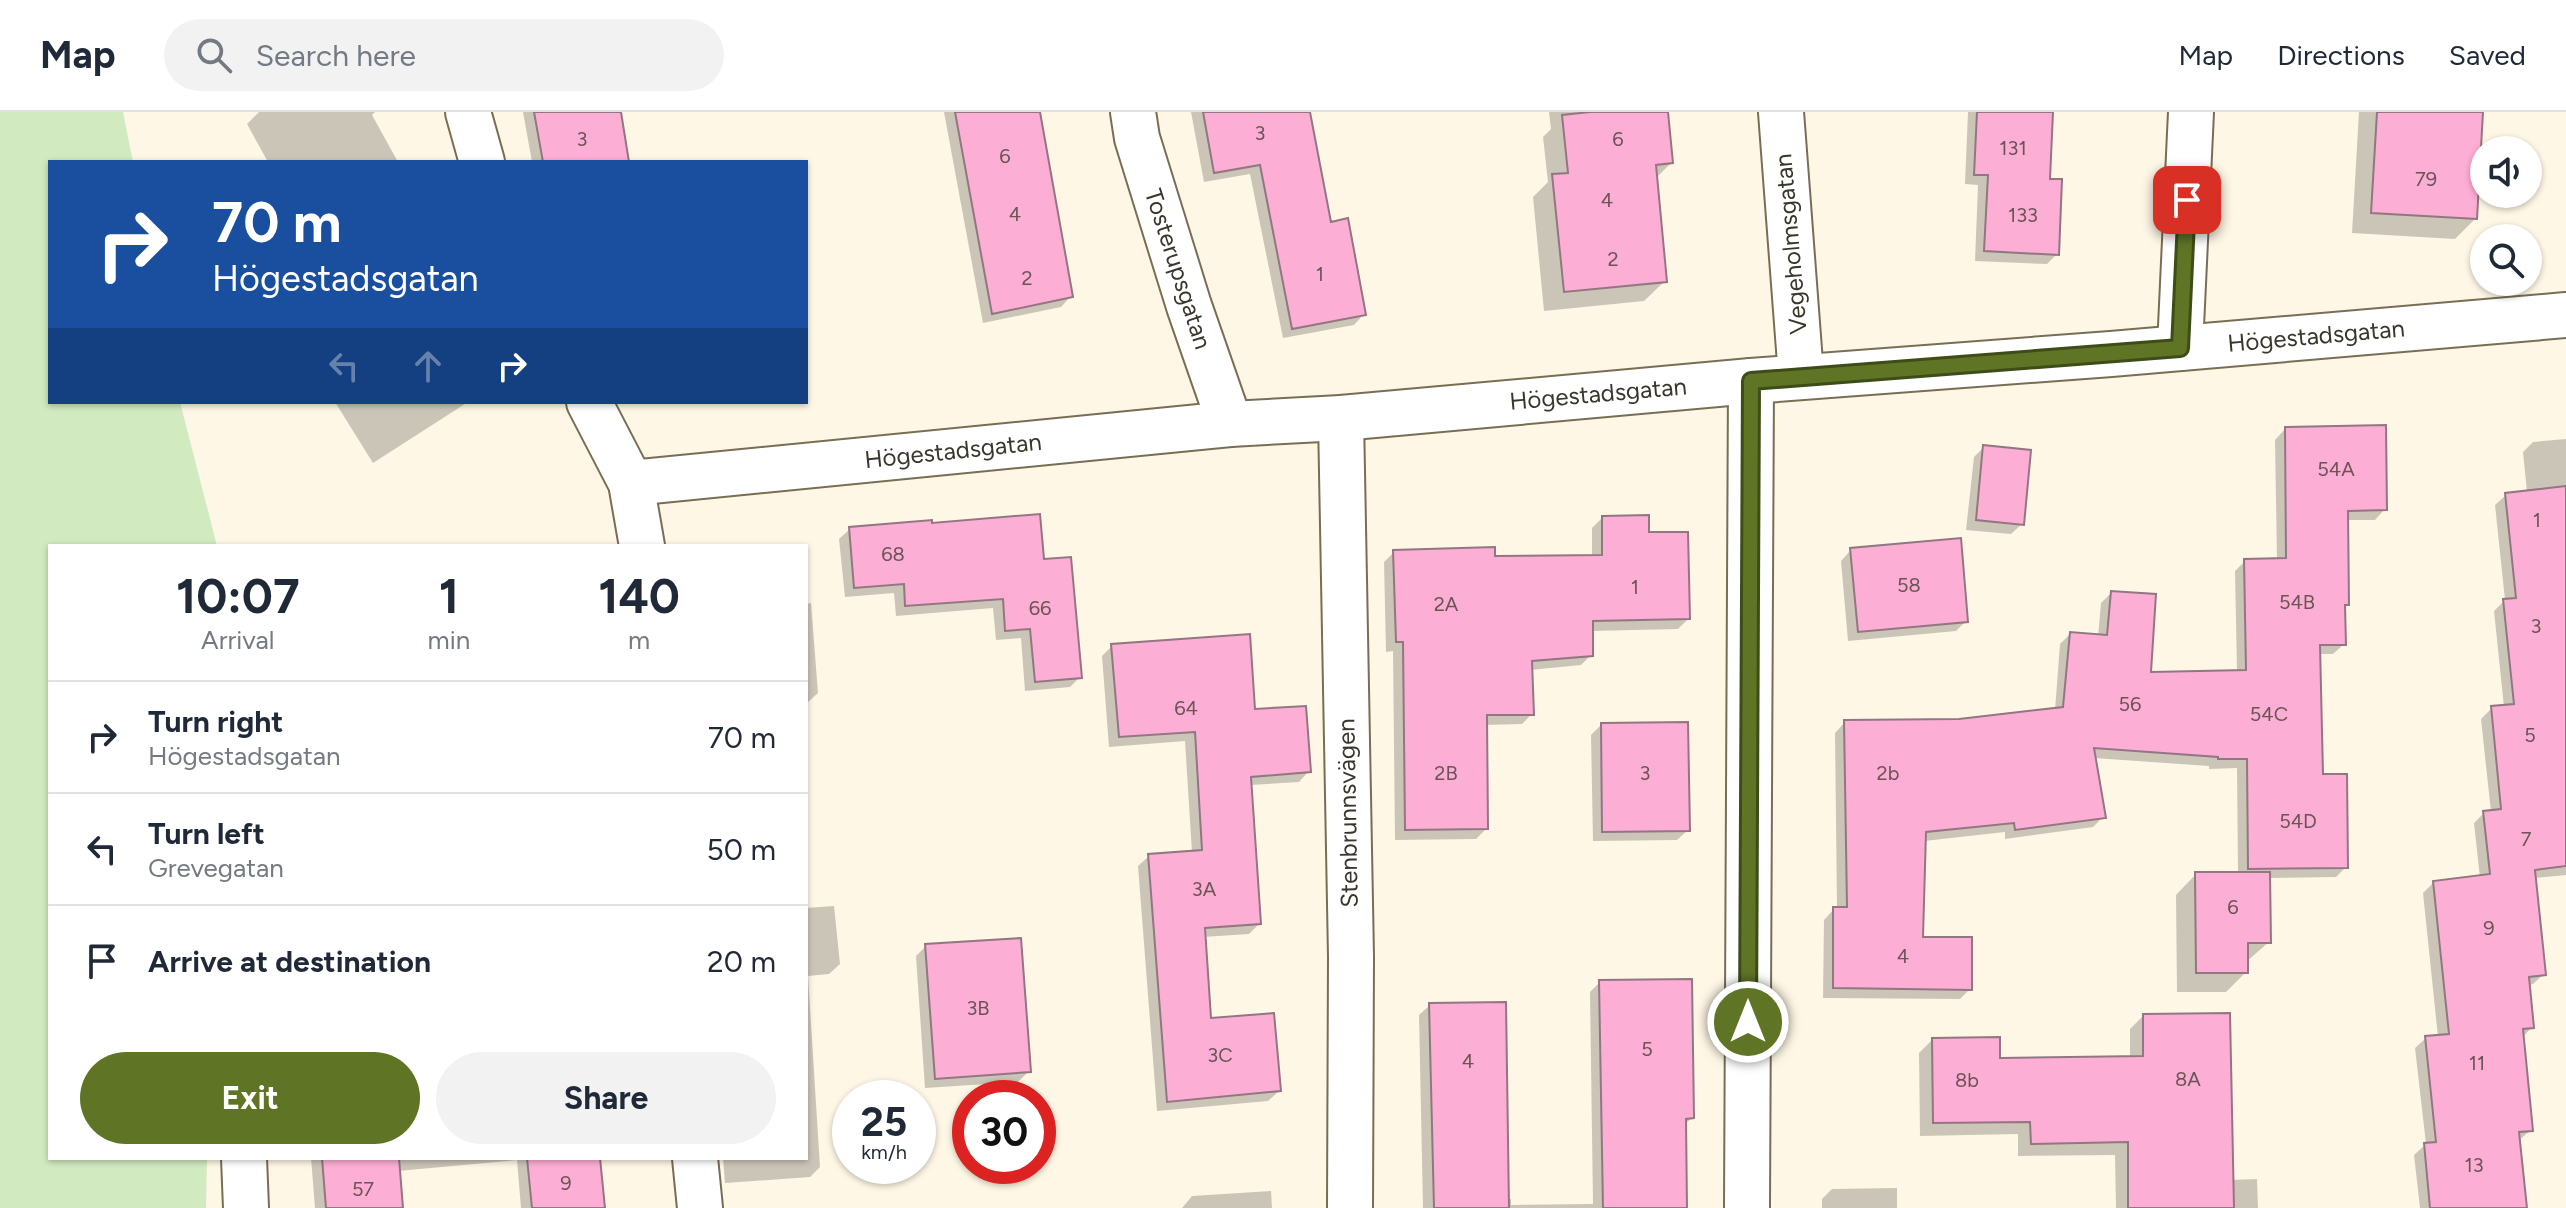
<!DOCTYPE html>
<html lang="en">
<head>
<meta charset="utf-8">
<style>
	:root { --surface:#fff; --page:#f2f2f3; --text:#1f2937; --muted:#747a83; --line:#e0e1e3; --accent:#5f7525 }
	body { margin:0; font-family:Figtree,sans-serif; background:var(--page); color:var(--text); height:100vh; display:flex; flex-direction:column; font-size:30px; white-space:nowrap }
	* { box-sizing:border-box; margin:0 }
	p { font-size:26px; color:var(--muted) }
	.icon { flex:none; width:44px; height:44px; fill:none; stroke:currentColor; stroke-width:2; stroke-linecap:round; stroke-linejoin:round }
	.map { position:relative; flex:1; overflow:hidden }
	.drawer { position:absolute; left:48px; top:432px; width:760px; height:616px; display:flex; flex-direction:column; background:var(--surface); border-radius:0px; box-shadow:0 2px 6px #0004 }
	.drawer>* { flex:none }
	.guide { position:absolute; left:48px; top:48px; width:760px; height:244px; border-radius:0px; box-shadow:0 2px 6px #0004; background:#1a4fa0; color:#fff; overflow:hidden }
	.controls { position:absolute; left:2470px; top:24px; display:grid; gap:16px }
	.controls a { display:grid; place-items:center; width:72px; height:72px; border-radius:50%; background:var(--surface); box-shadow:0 2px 6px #0004; font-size:40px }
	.speed { position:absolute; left:832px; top:968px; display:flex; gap:16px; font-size:40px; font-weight:700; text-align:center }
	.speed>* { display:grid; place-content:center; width:104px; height:104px; border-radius:50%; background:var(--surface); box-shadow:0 2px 6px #0004; line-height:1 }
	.speed small { font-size:20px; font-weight:400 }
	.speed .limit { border:12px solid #d22; background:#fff; color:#111 }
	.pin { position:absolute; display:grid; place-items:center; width:68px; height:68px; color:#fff; margin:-34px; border-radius:16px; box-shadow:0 4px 12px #0006 }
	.me { position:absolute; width:88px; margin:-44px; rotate:0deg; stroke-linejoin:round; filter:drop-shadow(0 0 6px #0008) }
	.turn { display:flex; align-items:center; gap:28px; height:168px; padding:0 32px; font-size:36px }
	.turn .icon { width:104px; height:104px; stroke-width:2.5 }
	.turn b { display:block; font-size:56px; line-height:68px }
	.lanes { display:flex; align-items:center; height:76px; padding:0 32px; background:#0003; justify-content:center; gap:40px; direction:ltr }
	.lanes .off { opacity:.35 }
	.eta { display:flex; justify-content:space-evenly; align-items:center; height:136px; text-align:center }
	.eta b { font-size:48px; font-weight:700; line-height:56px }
	.cta { display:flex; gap:16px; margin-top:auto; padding:16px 32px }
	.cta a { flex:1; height:92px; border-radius:48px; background:var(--accent); color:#fff; font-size:32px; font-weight:700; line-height:92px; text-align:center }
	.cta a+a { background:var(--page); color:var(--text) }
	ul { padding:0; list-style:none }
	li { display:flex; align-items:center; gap:24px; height:112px; padding:0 32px; border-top:2px solid var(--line) }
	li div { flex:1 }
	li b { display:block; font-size:30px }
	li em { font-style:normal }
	header { display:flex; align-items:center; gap:48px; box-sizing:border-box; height:112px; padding:0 40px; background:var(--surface); border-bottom:2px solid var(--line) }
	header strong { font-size:38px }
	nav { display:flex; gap:44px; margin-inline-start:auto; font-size:28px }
	.search { width:560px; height:72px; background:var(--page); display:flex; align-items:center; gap:20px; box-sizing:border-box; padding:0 28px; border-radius:44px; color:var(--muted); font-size:30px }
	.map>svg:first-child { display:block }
</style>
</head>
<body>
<header>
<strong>Map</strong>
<div class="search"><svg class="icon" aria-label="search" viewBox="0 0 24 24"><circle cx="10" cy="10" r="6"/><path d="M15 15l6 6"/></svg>Search here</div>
<nav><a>Map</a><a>Directions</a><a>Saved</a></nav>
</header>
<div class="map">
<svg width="2566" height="1096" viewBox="0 0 2566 1096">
	<rect width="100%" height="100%" fill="#fef7e6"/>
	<path fill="#d1eac0" d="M0 0H123L133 50H50V290H180L217 434H50V1046H207L206 1096H0Z"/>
	<g fill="#0003">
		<path d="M259 0H375L372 3 398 50H268L247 12Z"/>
		<path d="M523 0H618L627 50H532Z"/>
		<path d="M944 0H1038L1071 184 1061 195 983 211Z"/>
		<path d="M1191 0H1308L1330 112 1364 202 1354 213 1283 226 1250 62 1204 70Z"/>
		<path d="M1549 0H1666L1671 51 1655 67 1665 169 1644 189 1544 199 1533 85 1548 70 1543 25 1551 17Z"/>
		<path d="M1968 0H2051L2048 68 2057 142 2047 152 1975 149 1978 73 1965 72Z"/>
		<path d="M2359 0H2481L2475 107 2455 127 2352 121Z"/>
		<path d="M335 290H468L373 351Z"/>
		<path d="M2285 317 2385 397 2375 408H2346L2347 492 2343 496 2344 532 2333 542H2318L2321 664 2346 755 2336 765 2269 766V830L2246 850V860L2226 880H2177L2176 783 2196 762H2238L2237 656 2209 657V654L2094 646 2103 705 2093 715 2005 727V720L1924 729 1921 827 1970 877 1960 887 1823 886 1824 808 1834 797H1837L1835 621 1845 610 1959 609 2055 598 2060 532 2070 522 2098 525 2101 491 2111 481 2149 562 2237 560 2235 459 2245 449 2277 448 2275 328Z"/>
		<path d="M2566 327V763L2534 766 2544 862 2533 872 2528 873 2532 915 2522 926 2531 1018 2518 1029 2525 1096H2420L2414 1043 2426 1032 2415 936 2426 926 2438 925 2423 781 2434 770 2480 766 2474 711 2484 701 2491 700 2481 607 2492 596 2504 595 2494 499 2505 488 2495 393 2506 383 2527 380 2523 340 2533 330Z"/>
		<path d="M1984 335 2022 412 2011 422 1966 418 1974 345Z"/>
		<path d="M1602 406 1647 422 1688 507 1678 517 1591 519V543L1581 553 1530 558 1532 602 1522 612 1485 613 1486 717 1476 727 1395 728 1393 539 1386 540 1384 450 1394 440 1493 446 1592 445V416Z"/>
		<path d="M850 417 1042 449 1080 565 1070 575 1025 579 1021 526 996 528 993 496 896 504 894 481 845 485 839 427Z"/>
		<path d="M1851 438 1966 509 1956 519 1848 529 1841 449Z"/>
		<path d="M811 491 818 581 806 592V492Z"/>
		<path d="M1112 534 1253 600 1309 659 1299 670 1250 673 1259 812 1249 822 1203 825 1209 908 1279 979 1268 989 1157 999 1138 754 1149 744 1192 741 1185 629 1109 635 1102 544Z"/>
		<path d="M1601 613 1688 718 1677 728 1593 729 1591 623Z"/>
		<path d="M834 794 840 852 829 862 808 864 820 1055 810 1065 725 1071 723 1046H806V796Z"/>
		<path d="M926 834 1029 959 1018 970 925 976 916 844Z"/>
		<path d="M1600 870 1692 1006 1684 1013 1685 1096H1423L1419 903 1430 893 1507 1087H1511V1093L1593 1092 1590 880Z"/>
		<path d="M2143 904 2231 1068 2257 1067 2258 1096H2116L2115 1043 2018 1044V1022L1920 1024 1919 941 1932 928 1998 948 2130 946V917Z"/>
		<path d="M311 1046H599L603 1096H521L517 1048 398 1059 401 1096H315Z"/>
		<path d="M1897 1076V1096H1822V1087L1832 1077Z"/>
		<path d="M1271 1079 1272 1096H1182L1192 1084Z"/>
	</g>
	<g fill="#fdaed4" stroke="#927682" stroke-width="2">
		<path d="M534 0H621L629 50H543Z"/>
		<path d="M955 0H1040L1073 185 992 202Z"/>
		<path d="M1203 0H1310L1331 110 1348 106 1366 203 1292 217 1260 53 1214 61Z"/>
		<path d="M1590 0H1668L1673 51 1656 53 1667 170 1564 180 1552 62 1568 61 1562 3Z"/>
		<path d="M1977 0H2053L2050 67H2062L2059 143 1984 139 1988 63H1974Z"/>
		<path d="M2377 0H2483L2477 107 2371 101Z"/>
		<path d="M2386 313 2387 398 2348 399 2349 493H2345L2346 533H2320L2323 662H2347L2348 756 2248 757 2247 647H2218V645L2094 636 2106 706 2015 718 2014 711 1926 720 1923 825H1972V878L1833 876V795H1847L1844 608 1959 607 2063 595 2070 520 2107 523 2111 479 2156 482 2151 560 2246 558 2244 447 2286 446 2285 315Z"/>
		<path d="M1983 333 2031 338 2024 413 1976 408Z"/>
		<path d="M2566 374V754L2535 758 2546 863 2529 865 2534 916 2523 917 2533 1019 2519 1020 2527 1096H2430L2424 1031 2436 1030 2425 924 2449 922 2433 769 2490 762 2483 699 2501 697 2491 594 2514 592 2503 487 2516 486 2505 381Z"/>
		<path d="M1040 402 1044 447 1071 445 1082 566 1035 570 1030 517 1005 519 1003 487 905 494 904 472 854 476 849 415 932 408V411Z"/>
		<path d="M1649 403V420H1688L1690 507 1593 509V544L1532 549 1534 603H1487L1488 717 1405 718 1403 530H1396L1393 438 1495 435V444L1602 443V404Z"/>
		<path d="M1961 426 1968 510 1858 520 1850 436Z"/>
		<path d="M1250 522 1255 597 1306 594 1311 660 1251 665 1261 812 1205 816 1211 906 1274 901 1281 979 1167 990 1148 742 1202 738 1195 620 1119 625 1111 532Z"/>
		<path d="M1688 610 1690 719 1602 720 1601 611Z"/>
		<path d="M2195 760H2270L2271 831H2248V861H2196Z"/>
		<path d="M1021 826 1031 960 935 967 925 832Z"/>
		<path d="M1692 867 1694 1006 1686 1007 1687 1096H1603L1599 868Z"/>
		<path d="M1506 890 1509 1096H1434L1429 891Z"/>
		<path d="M2230 901 2234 1096H2128V1030L2031 1032 2030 1010 1933 1011 1932 926 2000 925V946L2143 944V902Z"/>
		<path d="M322 1046H399L403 1096H326Z"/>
		<path d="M527 1046H600L605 1096H532Z"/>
	</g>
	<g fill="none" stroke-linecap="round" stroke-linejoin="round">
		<defs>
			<g id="minor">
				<path d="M468 0 482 50"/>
				<path d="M1133 0 1137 26 1189 194 1230 312"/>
				<path d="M1781 0 1801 264"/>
				<path d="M2180 236 2191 0"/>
				<path d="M589 290 631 371 642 434"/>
				<path d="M1341 306 1351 845 1350 1096"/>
				<path d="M631 371 1230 312 1341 306 1751 269 2111 242 2566 203"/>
				<path d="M244 1046 246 1096"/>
				<path d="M695 1046 700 1096"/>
				<path d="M1747 1096 1751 269"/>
			</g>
		</defs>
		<use href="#minor" stroke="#786e55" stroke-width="48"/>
		<use href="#minor" stroke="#fff" stroke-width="44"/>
	</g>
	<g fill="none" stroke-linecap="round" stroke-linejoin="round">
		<defs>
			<path id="route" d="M1748 910 1751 269 2180 236 2187 88"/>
		</defs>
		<use href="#route" stroke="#3e4c18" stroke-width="20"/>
		<use href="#route" stroke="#5f7525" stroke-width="14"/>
	</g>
	<g text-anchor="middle" stroke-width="6" stroke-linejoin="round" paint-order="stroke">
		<g font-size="20" fill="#6b5455">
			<text x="1260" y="28">3</text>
			<text x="582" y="34">3</text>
			<text x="1618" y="34">6</text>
			<text x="2013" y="43">131</text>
			<text x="1005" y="51">6</text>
			<text x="2426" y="74">79</text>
			<text x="1607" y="95">4</text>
			<text x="1015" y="109">4</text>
			<text x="2023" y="110">133</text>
			<text x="1613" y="154">2</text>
			<text x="1320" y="169">1</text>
			<text x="1027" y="173">2</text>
			<text x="2336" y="364">54A</text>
			<text x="2537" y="415">1</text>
			<text x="893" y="449">68</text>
			<text x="1909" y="480">58</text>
			<text x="1635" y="482">1</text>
			<text x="2297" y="497">54B</text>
			<text x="1446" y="499">2A</text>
			<text x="1040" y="503">66</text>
			<text x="2536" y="521">3</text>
			<text x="2130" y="599">56</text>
			<text x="1186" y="603">64</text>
			<text x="2269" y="609">54C</text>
			<text x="2530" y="630">5</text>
			<text x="1446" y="668">2B</text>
			<text x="1645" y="668">3</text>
			<text x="1888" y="668">2b</text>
			<text x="2298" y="716">54D</text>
			<text x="2526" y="734">7</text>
			<text x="1204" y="784">3A</text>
			<text x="2233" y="802">6</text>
			<text x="2489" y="823">9</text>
			<text x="1903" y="851">4</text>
			<text x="978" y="903">3B</text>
			<text x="1647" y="944">5</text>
			<text x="1220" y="950">3C</text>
			<text x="1468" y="956">4</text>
			<text x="2477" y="958">11</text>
			<text x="2188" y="974">8A</text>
			<text x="1967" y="975">8b</text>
			<text x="2474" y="1060">13</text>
			<text x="566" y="1078">9</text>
			<text x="363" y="1084">57</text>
		</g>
		<g font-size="24" fill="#3a362b" stroke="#fff">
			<text transform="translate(1791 132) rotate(-95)" y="8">Vegeholmsgatan</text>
			<text transform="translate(1178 157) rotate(72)" y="8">Tosterupsgatan</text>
			<text transform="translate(2316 224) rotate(-5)" y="8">Högestadsgatan</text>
			<text transform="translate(1598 282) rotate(-5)" y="8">Högestadsgatan</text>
			<text transform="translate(953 339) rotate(-6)" y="8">Högestadsgatan</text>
			<text transform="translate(1348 701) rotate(-91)" y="8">Stenbrunnsvägen</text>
		</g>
	</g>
</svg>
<div class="controls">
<a><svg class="icon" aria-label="sound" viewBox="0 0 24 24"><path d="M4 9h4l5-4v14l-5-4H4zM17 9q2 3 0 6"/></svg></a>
<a><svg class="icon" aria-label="search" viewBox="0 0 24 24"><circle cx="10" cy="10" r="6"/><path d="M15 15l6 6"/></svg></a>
</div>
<div class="speed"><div>25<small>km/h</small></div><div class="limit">30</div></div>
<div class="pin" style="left:2187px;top:88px;background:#d93025"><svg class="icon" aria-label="arrive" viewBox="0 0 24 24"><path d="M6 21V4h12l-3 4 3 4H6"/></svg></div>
<svg class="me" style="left:1748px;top:910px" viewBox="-20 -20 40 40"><circle r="17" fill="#5f7525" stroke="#fff" stroke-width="3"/><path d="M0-11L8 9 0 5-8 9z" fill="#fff"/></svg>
<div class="guide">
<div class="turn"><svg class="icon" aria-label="right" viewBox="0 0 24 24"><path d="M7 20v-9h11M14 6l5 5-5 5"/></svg><div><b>70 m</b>Högestadsgatan</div></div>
<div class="lanes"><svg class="icon off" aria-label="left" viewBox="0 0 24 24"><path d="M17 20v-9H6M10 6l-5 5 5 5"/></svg><svg class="icon off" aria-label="ahead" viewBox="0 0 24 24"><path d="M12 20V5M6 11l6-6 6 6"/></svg><svg class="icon" aria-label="right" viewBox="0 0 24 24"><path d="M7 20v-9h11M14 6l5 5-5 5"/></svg></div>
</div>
<section class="drawer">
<div class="eta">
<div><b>10:07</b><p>Arrival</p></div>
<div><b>1</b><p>min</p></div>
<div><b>140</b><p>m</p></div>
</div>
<ul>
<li><svg class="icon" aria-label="right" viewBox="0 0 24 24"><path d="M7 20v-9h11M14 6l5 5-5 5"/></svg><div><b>Turn right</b><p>Högestadsgatan</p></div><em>70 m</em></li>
<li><svg class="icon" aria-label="left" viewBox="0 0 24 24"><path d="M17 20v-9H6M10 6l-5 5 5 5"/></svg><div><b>Turn left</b><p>Grevegatan</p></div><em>50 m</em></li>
<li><svg class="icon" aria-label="arrive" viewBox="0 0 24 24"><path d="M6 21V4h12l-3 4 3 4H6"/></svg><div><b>Arrive at destination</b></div><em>20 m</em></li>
</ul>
<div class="cta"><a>Exit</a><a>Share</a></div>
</section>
</div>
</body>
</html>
